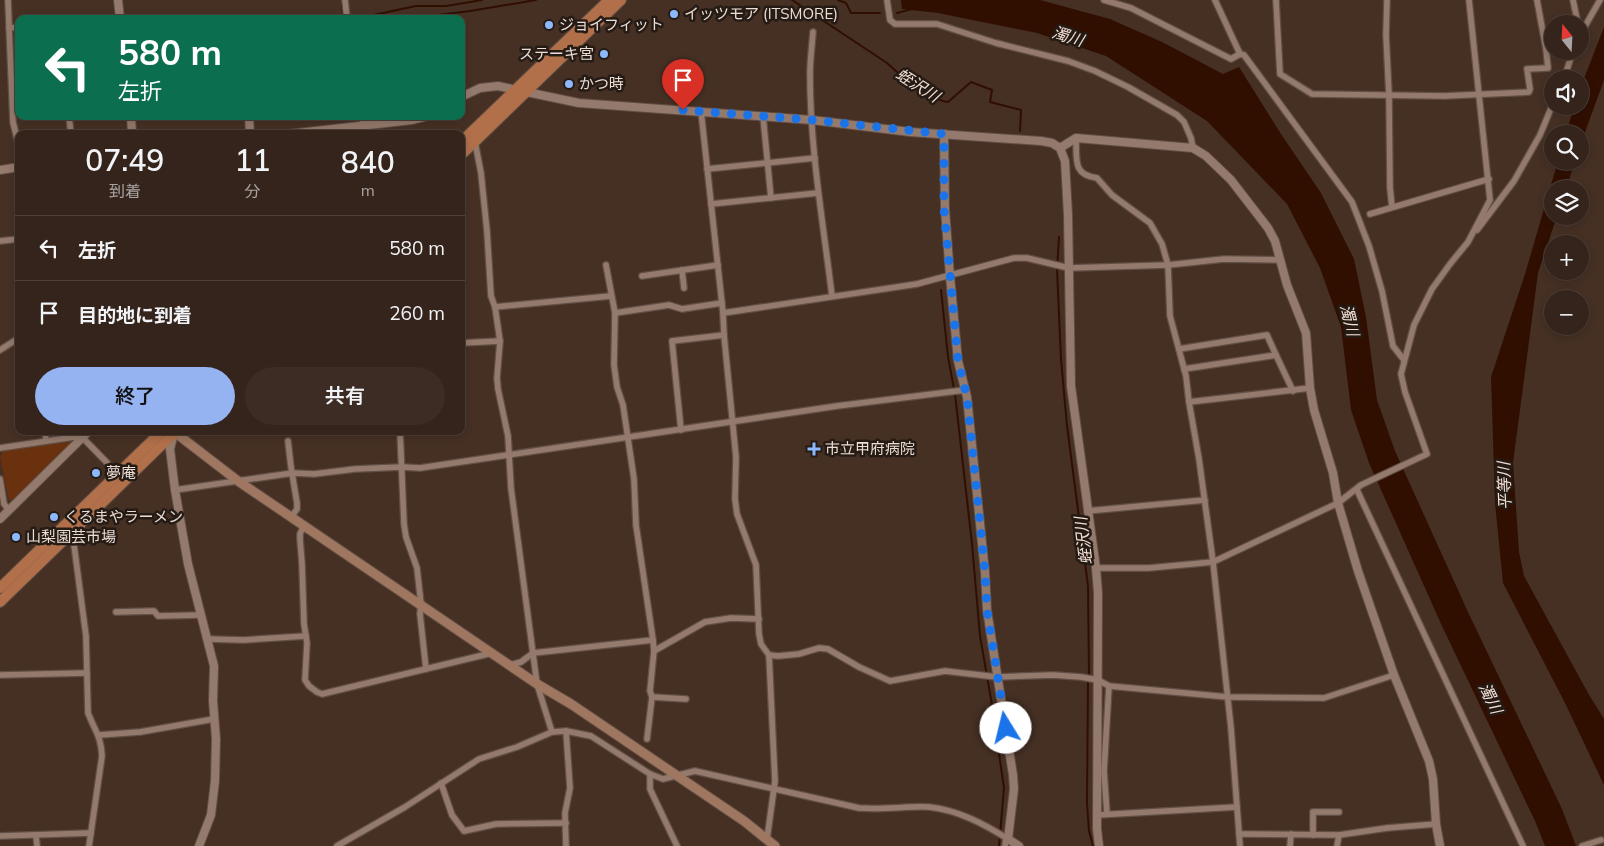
<!DOCTYPE html>
<html lang="ja">
<head>
<meta charset="utf-8">
<style>
	:root { --surface:#34241b; --page:#3c2c24; --text:#f1f3f6; --muted:#a9a4a3; --line:#4e413a; --accent:#95b2f1 }
	body { margin:0; font-family:Mulish,"Noto Sans JP",sans-serif; background:var(--page); color:var(--text); height:100vh; display:flex; flex-direction:column; font-size:19px; white-space:nowrap }
	* { box-sizing:border-box; margin:0 }
	p { font-size:16px; color:var(--muted) }
	.icon { flex:none; width:28px; height:28px; fill:none; stroke:currentColor; stroke-width:2; stroke-linecap:round; stroke-linejoin:round }
	.map { position:relative; flex:1; overflow:hidden }
	.side { position:absolute; left:15px; top:130px; width:450px; height:305px; display:flex; flex-direction:column; background:var(--surface); border-radius:10px; box-shadow:0 2px 8px #0003,0 0 0 1px var(--line) }
	.side>* { flex:none }
	.top-card { position:absolute; left:15px; top:15px; width:450px; height:105px; border-radius:10px; box-shadow:0 2px 8px #0003,0 0 0 1px var(--line); background:#0b6e4f; color:#fff; overflow:hidden }
	.needle { width:32px; rotate:342deg }
	.tools { position:absolute; left:1544px; top:15px; display:grid; gap:10px }
	.tools a { display:grid; place-items:center; width:45px; height:45px; border-radius:50%; background:var(--surface); box-shadow:0 2px 8px #0003,0 0 0 1px var(--line); font-size:25px }
	.pin { position:absolute; display:grid; place-items:center; width:42px; height:42px; color:#fff; margin:-51px -21px; border-radius:50% 50% 50% 0; rotate:-45deg; box-shadow:0 0 5px #0007 }
	.pin .icon { rotate:45deg }
	.me { position:absolute; width:55px; margin:-28px; rotate:351deg; stroke-linejoin:round; filter:drop-shadow(0 0 4px #0008) }
	.turn { display:flex; align-items:center; gap:18px; height:105px; padding:0 20px; font-size:22px }
	.turn .icon { width:65px; height:65px; stroke-width:2.5 }
	.turn b { display:block; font-size:35px; line-height:42px }
	.eta { display:flex; justify-content:space-evenly; align-items:center; height:85px; text-align:center }
	.eta b { font-size:30px; font-weight:600; line-height:35px }
	.action { display:flex; gap:10px; margin-top:auto; padding:10px 20px }
	.action a { flex:1; height:58px; border-radius:30px; background:var(--accent); color:#111; font-size:20px; font-weight:600; line-height:58px; text-align:center }
	.action a+a { background:var(--page); color:var(--text) }
	ul { padding:0; list-style:none }
	li { display:flex; align-items:center; gap:15px; height:65px; padding:0 20px; border-top:1px solid var(--line) }
	li div { flex:1 }
	li b { display:block; font-size:19px }
	li em { font-style:normal }
	.map>svg:first-child { display:block }
</style>
</head>
<body>
<div class="map">
<svg width="1604" height="846" viewBox="0 0 1604 846">
	<rect width="100%" height="100%" fill="#463024"/>
	<path fill="#69310d" d="M70 441V444L12 500H9L0 457 4 450Z"/>
	<g fill="#300f00">
		<path d="M901 0H1040L1110 19 1162 42 1223 74 1239 67 1281 134 1321 193 1354 259 1366 317 1377 400 1395 451 1468 612 1562 809 1576 846H1545L1535 821 1442 626 1369 463 1351 410 1341 327 1320 268 1287 204 1207 121 1106 56 1037 33 938 13 902 9Z"/>
		<path d="M1604 27V80L1580 146V134H1566L1574 106H1580V89Z"/>
		<path d="M1558 161H1575L1566 189H1552V216H1557L1538 273 1513 463 1519 552 1524 576 1588 693 1604 719V785L1565 703 1503 583 1495 503 1491 377 1525 274Z"/>
	</g>
	<g fill="none" stroke-linecap="round" stroke-linejoin="round">
		<g stroke="#300f00" stroke-width="2">
			<path d="M342 0 343 18"/>
			<path d="M792 0 887 63C902 77 928 99 948 102L971 82 992 90 990 102 1021 110 1020 131"/>
			<path d="M838 0 846 3 851 13H880"/>
			<path d="M897 13 912 9"/>
			<path d="M355 19 416 6H446L482 0"/>
			<path d="M406 19 470 11 536 0"/>
			<path d="M1059 237 1057 269 1061 359 1067 426 1088 586 1089 676"/>
			<path d="M941 290 948 357 954 389"/>
			<path d="M955 394 972 544 980 636 991 699 1004 788 999 846"/>
			<path d="M1088 680 1087 803 1089 831 1093 846"/>
		</g>
		<defs>
			<g id="minor">
				<path d="M8 0 13 122 19 147"/>
				<path d="M345 0 347 19"/>
				<path d="M887 0 890 20 895 24H937L996 43 1068 61 1095 71 1128 87 1177 115 1184 122 1191 138 1193 148"/>
				<path d="M1104 0 1131 8 1231 59 1240 54 1244 55 1352 202 1369 246 1382 291 1393 346 1404 360"/>
				<path d="M1215 0 1240 54"/>
				<path d="M1276 0 1280 74 1312 94 1444 96 1529 92 1530 89 1527 69 1548 68 1546 49 1537 0"/>
				<path d="M1387 0 1386 35 1389 95 1390 188 1392 207"/>
				<path d="M1573 0 1578 24"/>
				<path d="M9 28 19 27"/>
				<path d="M813 32C812 46 810 60 810 74 810 149 823 222 832 296"/>
				<path d="M1580 35 1600 0"/>
				<path d="M1564 79 1573 51"/>
				<path d="M701 111 723 313 724 335 736 457 735 499 737 514 756 565 759 634 761 644 769 655 778 656 799 654 819 648 828 649 859 667 890 681 945 671 997 677 1053 675 1081 677 1098 680 1109 686 1228 697 1324 698 1394 675"/>
				<path d="M69 116 71 134"/>
				<path d="M361 116 364 125"/>
				<path d="M763 116 771 198"/>
				<path d="M1076 138C1077 159 1072 175 1097 178L1112 195 1150 223 1162 244 1168 265 1170 316 1186 376 1189 402 1199 459 1213 562 1231 728 1240 846"/>
				<path d="M475 142 481 173 487 231 491 296 495 307 500 341 497 378 498 389 508 436 511 488 537 684 552 732"/>
				<path d="M707 169 815 158"/>
				<path d="M711 204 818 193"/>
				<path d="M1370 214 1489 179"/>
				<path d="M1477 230 1514 181 1540 135 1552 106"/>
				<path d="M0 241 19 239"/>
				<path d="M606 265 615 313 614 365 617 387 623 405 634 479 636 525 653 640 654 651 650 691 652 697 647 739"/>
				<path d="M682 270 684 288"/>
				<path d="M642 276 718 265"/>
				<path d="M495 307 611 296"/>
				<path d="M615 313 669 305 682 309 722 303"/>
				<path d="M723 313 917 284 1014 258H1027L1069 268 1168 265 1224 259 1281 260"/>
				<path d="M461 343 500 341"/>
				<path d="M1179 349 1267 335 1276 355"/>
				<path d="M0 350 19 338"/>
				<path d="M1184 369 1276 355 1293 391"/>
				<path d="M1189 402 1310 388"/>
				<path d="M681 430 672 341 724 335"/>
				<path d="M45 431 46 441"/>
				<path d="M400 431 404 524 406 537 417 568 421 604 420 614 426 669"/>
				<path d="M288 441 291 467 297 503V509L292 516"/>
				<path d="M0 448 74 437 83 438 118 474"/>
				<path d="M0 479 4 504 9 510"/>
				<path d="M175 490 293 473 314 474 355 469 402 467 420 468 837 406 965 390"/>
				<path d="M1357 490 1523 846"/>
				<path d="M1087 511 1205 500"/>
				<path d="M304 525 300 534V539L302 564 304 624 307 643 305 680 309 686 317 692 322 694 492 653"/>
				<path d="M69 536 73 540 74 545 86 636 88 713C95 731 101 736 102 756L89 846"/>
				<path d="M1096 568H1149L1213 562 1338 503 1361 485 1427 454 1405 392 1401 374 1414 325 1432 289 1450 264 1468 242 1490 200 1469 0"/>
				<path d="M116 612 154 611 158 616 201 615"/>
				<path d="M207 639 244 640 306 636"/>
				<path d="M654 651 705 622 731 618 759 619"/>
				<path d="M510 665 521 662 533 653 653 640"/>
				<path d="M0 675 87 673"/>
				<path d="M652 697 686 699"/>
				<path d="M566 731 570 788 565 813 566 846"/>
				<path d="M99 735 140 732 214 719"/>
				<path d="M650 774V789L677 846"/>
				<path d="M441 783 452 815 464 831 496 824 566 823"/>
				<path d="M1107 814 1104 771 1109 686"/>
				<path d="M1097 815 1237 807"/>
				<path d="M1239 834 1339 835 1387 828 1436 824"/>
				<path d="M36 835 37 846"/>
				<path d="M1313 835V812H1339"/>
				<path d="M0 836 91 833"/>
				<path d="M767 839 775 781 769 655"/>
				<path d="M337 846 405 807 479 759 517 747 552 732 566 731 591 736 650 774 663 779 695 771 859 808C883 810 906 806 929 807 958 810 984 824 1008 839"/>
				<path d="M1005 846 1006 838"/>
				<path d="M1290 846 1291 834"/>
				<path d="M1337 846 1339 835"/>
				<path d="M1582 846 1601 840"/>
			</g>
			<g id="tertiary">
				<path d="M118 0 120 19"/>
				<path d="M461 97 480 88 498 86 579 103 812 120 910 132 1041 141 1052 143 1060 148 1065 161 1068 215 1071 386 1096 568 1098 593 1097 829 1099 846"/>
				<path d="M131 116 132 134"/>
				<path d="M249 116 250 134"/>
				<path d="M289 134 412 120 428 116"/>
				<path d="M944 134 945 209 950 276 958 361 967 397 985 572 987 610 1013 775 1014 789 1008 839 1019 846"/>
				<path d="M1060 148 1076 138 1193 148 1206 156 1231 180 1268 228 1275 241 1287 285 1306 333 1310 388 1314 410 1333 473 1338 503 1358 571 1394 675 1429 761 1433 779 1436 824 1440 846"/>
				<path d="M0 170 19 167"/>
				<path d="M174 433 170 449 175 490 188 564 214 666 213 701 216 739 215 781 211 815 199 846"/>
				<path d="M0 519 89 431"/>
			</g>
			<path id="secondary" d="M173 431 238 481 537 684 571 704 744 821 775 846"/>
			<g id="trunk">
				<path d="M461 142 609 0"/>
				<path d="M461 155 621 0"/>
				<path d="M0 588 162 431"/>
				<path d="M0 602 176 431"/>
			</g>
		</defs>
		<use href="#minor" stroke="#614e44" stroke-width="8"/>
		<use href="#tertiary" stroke="#614e44" stroke-width="10"/>
		<use href="#secondary" stroke="#614e44" stroke-width="11"/>
		<use href="#trunk" stroke="#614e44" stroke-width="12"/>
		<use href="#minor" stroke="#947a6c" stroke-width="5.5"/>
		<use href="#tertiary" stroke="#947a6c" stroke-width="8"/>
		<use href="#secondary" stroke="#9f765f" stroke-width="9"/>
		<use href="#trunk" stroke="#b2704a" stroke-width="10"/>
	</g>
	<g fill="none" stroke-linecap="round" stroke-linejoin="round">
		<path stroke="#1a73e8" stroke-width="9" stroke-dasharray="0 16.2" d="M683 110 812 120 944 134V209L958 361 967 397 985 572 987 610 1006 728"/>
	</g>
	<g fill="#8db9fc" stroke="#251b15" stroke-width="2">
		<circle cx="674" cy="14" r="5"/>
		<circle cx="549" cy="25" r="5"/>
		<circle cx="604" cy="54" r="5"/>
		<circle cx="569" cy="84" r="5"/>
		<path d="M811.5 441.5h5v5h5v5h-5v5h-5v-5h-5v-5h5z"/>
		<circle cx="96" cy="473" r="5"/>
		<circle cx="54" cy="517" r="5"/>
		<circle cx="16" cy="537" r="5"/>
	</g>
	<g text-anchor="middle" stroke-width="5" stroke-linejoin="round" paint-order="stroke">
		<g font-size="15" fill="#ebdcd5" stroke="#251b15" text-anchor="start">
			<text x="684" y="19">イッツモア (ITSMORE)</text>
			<text x="559" y="30">ジョイフィット</text>
			<text x="594" y="59" text-anchor="end">ステーキ宮</text>
			<text x="579" y="89">かつ時</text>
			<text x="825" y="454">市立甲府病院</text>
			<text x="106" y="478">夢庵</text>
			<text x="64" y="522">くるまやラーメン</text>
			<text x="26" y="542">山梨園芸市場</text>
		</g>
		<g font-size="16" font-style="italic" fill="#f4dfd5" stroke="#251b15">
			<text transform="translate(1068 36) rotate(17)" y="6">濁川</text>
			<text transform="translate(918 85) rotate(32)" y="6">蛭沢川</text>
			<text transform="translate(1350 320) rotate(76)" y="6">濁川</text>
			<text transform="translate(1504 486) rotate(-92)" y="6">平等川</text>
			<text transform="translate(1083 541) rotate(-97)" y="6">蛭沢川</text>
			<text transform="translate(1491 698) rotate(64)" y="6">濁川</text>
		</g>
	</g>
</svg>
<div class="tools">
<a><svg class="needle" viewBox="-14 -14 28 28"><path d="M0-13l5 13h-10z" fill="#e53935"/><path d="M0 13l5-13h-10z" fill="#a9a4a3"/></svg></a>
<a><svg class="icon" aria-label="sound" viewBox="0 0 24 24"><path d="M4 9h4l5-4v14l-5-4H4zM17 9q2 3 0 6"/></svg></a>
<a><svg class="icon" aria-label="search" viewBox="0 0 24 24"><circle cx="10" cy="10" r="6"/><path d="M15 15l6 6"/></svg></a>
<a><svg class="icon" aria-label="layers" viewBox="0 0 24 24"><path d="M12 4l9 5-9 5-9-5zM3 14l9 5 9-5"/></svg></a>
<a>+</a>
<a>−</a>
</div>
<div class="pin" style="left:683px;top:110px;background:#d93025"><svg class="icon" aria-label="arrive" viewBox="0 0 24 24"><path d="M6 21V4h12l-3 4 3 4H6"/></svg></div>
<svg class="me" style="left:1006px;top:728px" viewBox="-20 -20 40 40"><circle r="19" fill="#fff"/><path d="M0-13L10 11 0 6-10 11z" fill="#1a73e8"/></svg>
<div class="top-card">
<div class="turn"><svg class="icon" aria-label="left" viewBox="0 0 24 24"><path d="M17 20v-9H6M10 6l-5 5 5 5"/></svg><div><b>580 m</b>左折</div></div>
</div>
<section class="side">
<div class="eta">
<div><b>07:49</b><p>到着</p></div>
<div><b>11</b><p>分</p></div>
<div><b>840</b><p>m</p></div>
</div>
<ul>
<li><svg class="icon" aria-label="left" viewBox="0 0 24 24"><path d="M17 20v-9H6M10 6l-5 5 5 5"/></svg><div><b>左折</b></div><em>580 m</em></li>
<li><svg class="icon" aria-label="arrive" viewBox="0 0 24 24"><path d="M6 21V4h12l-3 4 3 4H6"/></svg><div><b>目的地に到着</b></div><em>260 m</em></li>
</ul>
<div class="action"><a>終了</a><a>共有</a></div>
</section>
</div>
</body>
</html>
